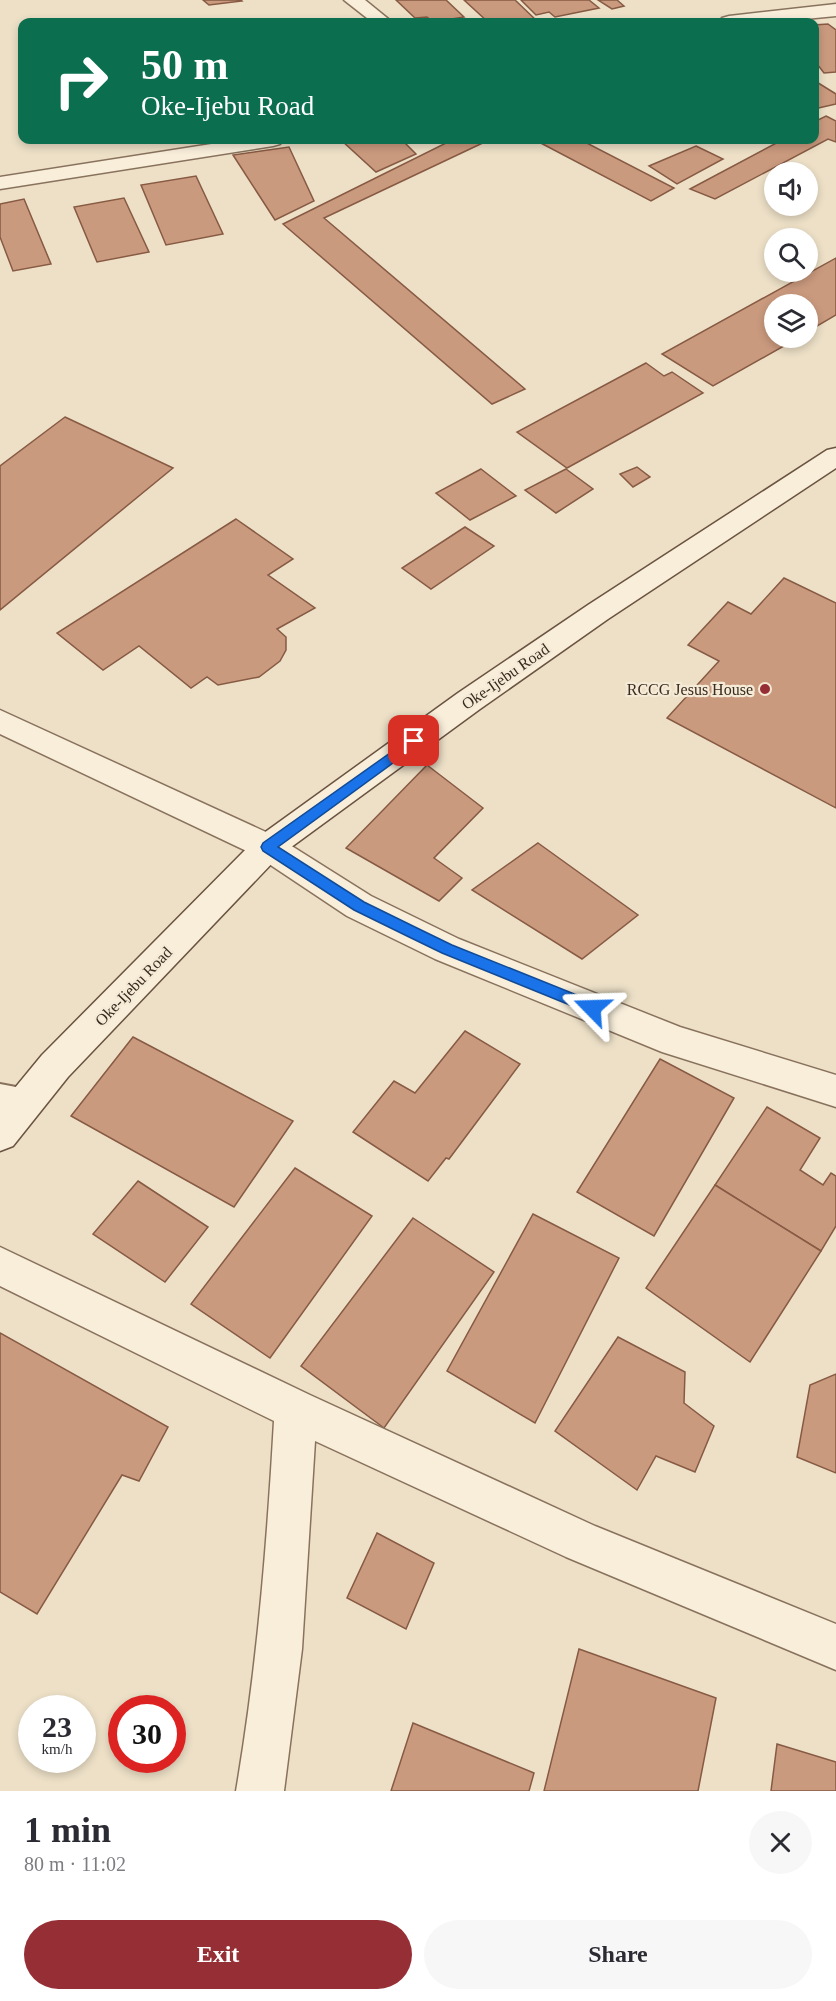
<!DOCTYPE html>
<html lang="en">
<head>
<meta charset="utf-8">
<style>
	:root { --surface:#fff; --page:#f7f7f7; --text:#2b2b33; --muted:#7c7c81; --accent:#962e35 }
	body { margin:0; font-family:Georgia,serif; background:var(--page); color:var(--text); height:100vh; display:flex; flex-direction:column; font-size:22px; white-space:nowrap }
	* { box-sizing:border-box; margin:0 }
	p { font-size:20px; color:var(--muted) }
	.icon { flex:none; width:33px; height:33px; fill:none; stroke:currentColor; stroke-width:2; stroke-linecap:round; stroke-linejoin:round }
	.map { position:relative; height:1791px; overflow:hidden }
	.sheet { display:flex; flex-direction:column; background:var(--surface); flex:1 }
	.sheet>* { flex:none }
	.hud { position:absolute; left:18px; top:18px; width:801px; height:126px; border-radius:12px; box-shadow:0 3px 9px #0003; background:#0b6e4f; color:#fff; overflow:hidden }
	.buttons { position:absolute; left:764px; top:162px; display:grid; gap:12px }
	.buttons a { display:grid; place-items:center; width:54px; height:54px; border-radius:50%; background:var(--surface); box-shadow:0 3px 9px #0003; font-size:30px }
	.speed { position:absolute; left:18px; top:1695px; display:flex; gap:12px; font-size:30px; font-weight:700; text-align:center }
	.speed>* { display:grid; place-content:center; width:78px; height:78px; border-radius:50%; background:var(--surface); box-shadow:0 3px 9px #0003; line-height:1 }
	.speed small { font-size:15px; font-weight:400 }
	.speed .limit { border:9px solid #d22; background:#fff; color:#111 }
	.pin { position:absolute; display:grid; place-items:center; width:51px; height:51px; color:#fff; margin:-26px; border-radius:12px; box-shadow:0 3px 9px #0006 }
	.me { position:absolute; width:66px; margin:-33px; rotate:292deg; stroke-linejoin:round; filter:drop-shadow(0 0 4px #0008) }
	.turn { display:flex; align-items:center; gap:21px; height:126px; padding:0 24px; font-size:27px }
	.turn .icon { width:78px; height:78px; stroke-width:2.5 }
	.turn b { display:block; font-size:42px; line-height:51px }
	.round { display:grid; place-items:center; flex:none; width:63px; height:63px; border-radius:32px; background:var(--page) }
	.overview { display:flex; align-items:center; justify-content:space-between; height:102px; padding:0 24px }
	h1 { font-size:36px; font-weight:700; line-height:45px }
	.cta { display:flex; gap:12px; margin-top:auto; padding:12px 24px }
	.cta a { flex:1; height:69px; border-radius:36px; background:var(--accent); color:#fff; font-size:24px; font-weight:700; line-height:69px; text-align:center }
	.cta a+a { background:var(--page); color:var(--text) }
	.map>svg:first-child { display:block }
</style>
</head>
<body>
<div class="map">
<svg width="836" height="1791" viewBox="0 0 836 1791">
	<rect width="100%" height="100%" fill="#ede0c7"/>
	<g fill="#ca9a7e" stroke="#875a43" stroke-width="1.5">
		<path d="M203 0H241L242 1 209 5Z"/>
		<path d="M396 0H446L464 17 433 22 427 17 415 18Z"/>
		<path d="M464 0H515L537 21 488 22Z"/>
		<path d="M521 0H589L599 8 555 17 549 12 536 15Z"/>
		<path d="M598 0H617L624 6 612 9Z"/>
		<path d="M828 24 836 30V72L824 73 814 60V25Z"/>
		<path d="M815 81 836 94V104L814 109Z"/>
		<path d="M826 116 836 121V142L828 139 715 199 690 189 782 140H814V122Z"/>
		<path d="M341 140H402L416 154 376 172Z"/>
		<path d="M452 140H489L324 218 525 389 492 404 283 224Z"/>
		<path d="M535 140H581L674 188 651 201Z"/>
		<path d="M696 146 723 159 677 184 649 166Z"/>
		<path d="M289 147 314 201 275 220 233 155Z"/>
		<path d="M196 176 223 234 166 245 141 185Z"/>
		<path d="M124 198 149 252 97 262 74 207Z"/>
		<path d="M24 199 51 264 13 271 0 237V204Z"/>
		<path d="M836 258V315L807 332V304H774V338H798L713 386 662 354Z"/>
		<path d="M646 363 664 376 672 372 703 393 567 468 517 432Z"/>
		<path d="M65 417 173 468 0 610V466Z"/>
		<path d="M637 467 650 477 633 487 620 474Z"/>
		<path d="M481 469 516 496 470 520 436 493Z"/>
		<path d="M566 469 593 489 556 513 525 490Z"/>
		<path d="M236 519 293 559 268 575 315 608 277 629 286 637V650L280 661 259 677 218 685 207 677 191 688 139 646 103 670 57 633Z"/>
		<path d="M465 527 494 546 431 589 402 568Z"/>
		<path d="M784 578 836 603V808L667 718 719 661 688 645 728 602 751 614Z"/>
		<path d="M427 765 483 808 434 858 462 878 439 901 346 848Z"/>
		<path d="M538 843 638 915 582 959 472 890Z"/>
		<path d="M465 1031 520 1064 449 1159 446 1158 428 1181 353 1132 394 1081 415 1093Z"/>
		<path d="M133 1037 293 1121 234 1207 71 1116Z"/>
		<path d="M660 1059 734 1098 654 1236 577 1192Z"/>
		<path d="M767 1107 820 1138 800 1170 823 1185 831 1173 836 1176V1226L821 1251 715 1185Z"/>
		<path d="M295 1168 372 1216 270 1358 191 1304Z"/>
		<path d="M138 1181 208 1227 165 1282 93 1234Z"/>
		<path d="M715 1185 821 1251 750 1362 646 1288Z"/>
		<path d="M533 1214 619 1258 535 1423 447 1371Z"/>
		<path d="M413 1218 494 1272 384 1428 301 1366Z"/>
		<path d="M0 1333 168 1427 139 1481 122 1475 37 1614 0 1592Z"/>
		<path d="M618 1337 685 1372 684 1403 714 1426 695 1472 656 1456 637 1490 555 1431Z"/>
		<path d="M836 1374V1473L797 1457 810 1385Z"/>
		<path d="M377 1533 434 1563 406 1629 347 1598Z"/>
		<path d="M579 1649 716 1698 698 1791H544Z"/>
		<path d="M413 1723 534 1773 529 1791H391Z"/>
		<path d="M777 1744 836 1762V1791H771Z"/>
	</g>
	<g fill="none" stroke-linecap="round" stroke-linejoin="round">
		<defs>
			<path id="service" d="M0 1084 37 1091 40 1099 37 1107 28 1110 0 1106Z"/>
			<g id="minor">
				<path d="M344 0H365L392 22H372Z"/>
				<path d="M836 4V16L774 22H720L722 18 729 16Z"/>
				<path d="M237 140H283L280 144 273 146 0 189V177Z"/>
				<path d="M0 710 279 838 371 896 459 939 680 1027 836 1075V1107L662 1052 435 959 347 916 257 856 0 734Z"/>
				<path d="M0 1247 310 1395 595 1526 836 1624V1670L566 1557 315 1441 302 1649 284 1791H236C257 1668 267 1545 274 1421L0 1286Z"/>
			</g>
			<path id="secondary" d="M836 448V468L608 619 480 709 279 856 68 1077 13 1146 0 1151V1106L42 1055 257 838 458 693 588 605 827 450Z"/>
		</defs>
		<use href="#service" stroke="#89725d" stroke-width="4"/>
		<use href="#minor" stroke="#89725d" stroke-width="3"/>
		<use href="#secondary" stroke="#6a5340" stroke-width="3"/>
		<use href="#service" fill="#f8eeda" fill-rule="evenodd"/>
		<use href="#minor" fill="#f8eeda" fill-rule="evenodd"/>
		<use href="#secondary" fill="#f8eeda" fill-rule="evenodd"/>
	</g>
	<path fill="#1a73e8" stroke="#114b97" stroke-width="1.5" d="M414 736 419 737 420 741 419 744 278 847 364 902 417 928 452 945 597 1003 600 1008 597 1012 592 1014 587 1012 442 953 407 936 354 910 263 851 261 847 263 843Z"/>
	<circle fill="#962e35" stroke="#f5ead6" stroke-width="2" cx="765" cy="689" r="6"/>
	<g text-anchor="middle" stroke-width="4.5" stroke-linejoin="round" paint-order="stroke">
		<g font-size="16" fill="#392b20" stroke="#f5ead6">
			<text transform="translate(505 676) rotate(-35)" y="6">Oke-Ijebu Road</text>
			<text transform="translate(133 986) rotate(-46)" y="6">Oke-Ijebu Road</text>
		</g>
		<g font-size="16" fill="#392b20" stroke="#f5ead6" text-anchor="end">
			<text x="753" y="695">RCCG Jesus House</text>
		</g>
	</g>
</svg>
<div class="buttons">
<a><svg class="icon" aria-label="sound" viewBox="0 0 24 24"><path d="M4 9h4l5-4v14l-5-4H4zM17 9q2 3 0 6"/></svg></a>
<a><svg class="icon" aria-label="search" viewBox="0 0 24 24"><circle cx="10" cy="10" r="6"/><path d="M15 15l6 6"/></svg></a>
<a><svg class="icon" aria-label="layers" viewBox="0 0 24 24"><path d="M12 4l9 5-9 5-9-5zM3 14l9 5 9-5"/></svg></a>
</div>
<div class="speed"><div>23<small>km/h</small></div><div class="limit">30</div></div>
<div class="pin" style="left:414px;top:741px;background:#d93025"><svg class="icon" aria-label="arrive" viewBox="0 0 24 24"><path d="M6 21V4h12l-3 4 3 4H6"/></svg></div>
<svg class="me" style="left:592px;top:1008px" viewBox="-20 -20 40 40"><path d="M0-17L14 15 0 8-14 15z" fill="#1a73e8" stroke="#fff" stroke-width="4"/></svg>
<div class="hud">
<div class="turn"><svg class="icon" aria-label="right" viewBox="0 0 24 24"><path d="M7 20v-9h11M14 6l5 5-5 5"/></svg><div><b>50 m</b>Oke-Ijebu Road</div></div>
</div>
</div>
<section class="sheet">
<div class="overview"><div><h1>1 min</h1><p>80 m · 11:02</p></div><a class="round"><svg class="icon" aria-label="close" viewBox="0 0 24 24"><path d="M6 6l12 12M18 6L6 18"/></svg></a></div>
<div class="cta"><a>Exit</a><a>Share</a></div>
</section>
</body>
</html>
